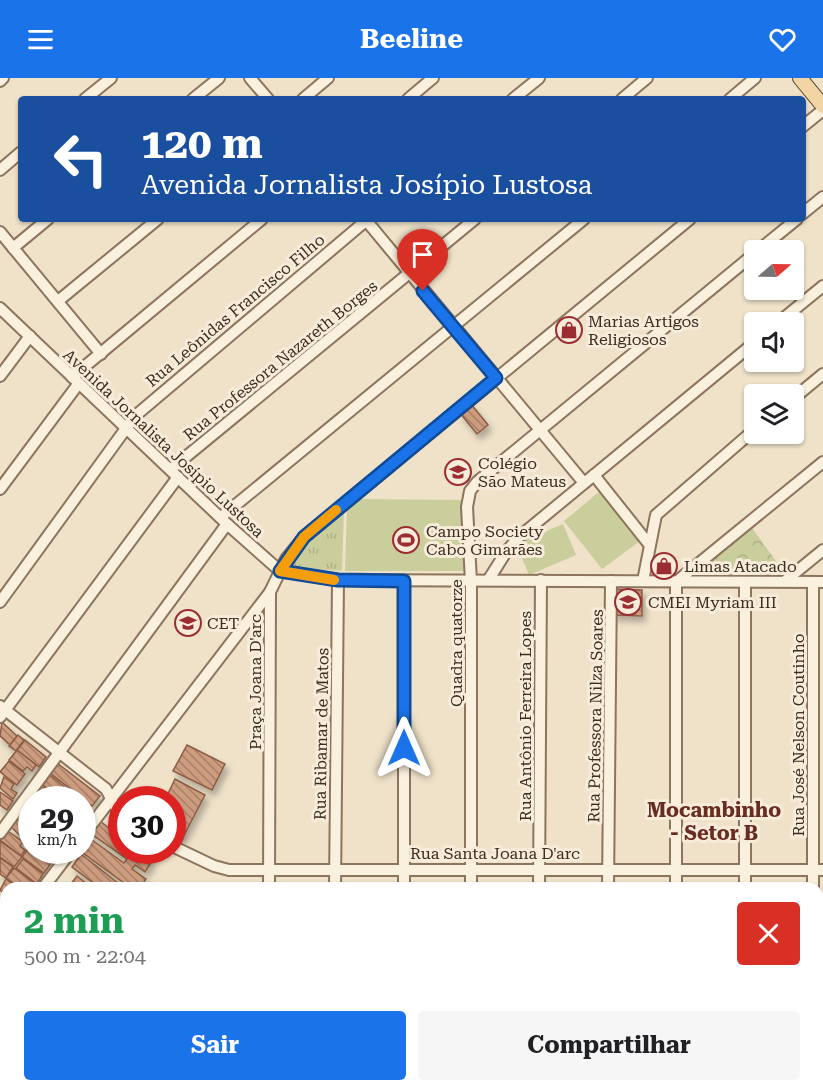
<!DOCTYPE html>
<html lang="pt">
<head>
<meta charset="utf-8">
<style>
	:root { --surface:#fff; --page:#f6f6f6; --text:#202124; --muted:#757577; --accent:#1a73e8 }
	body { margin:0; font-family:"Roboto Serif",serif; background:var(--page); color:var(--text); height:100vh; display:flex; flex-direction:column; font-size:22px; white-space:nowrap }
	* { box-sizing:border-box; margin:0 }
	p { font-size:20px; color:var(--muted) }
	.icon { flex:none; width:33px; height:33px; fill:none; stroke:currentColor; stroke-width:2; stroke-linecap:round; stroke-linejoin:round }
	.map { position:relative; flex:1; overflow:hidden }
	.side { position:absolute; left:0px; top:804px; width:824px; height:210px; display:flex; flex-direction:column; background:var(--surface); border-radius:18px 18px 0 0; box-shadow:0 2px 4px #0004 }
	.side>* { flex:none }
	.banner { position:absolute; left:18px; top:18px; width:788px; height:126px; border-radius:6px; box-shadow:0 2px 4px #0004; background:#1a4fa0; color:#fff; overflow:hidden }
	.needle { width:39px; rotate:70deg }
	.fabs { position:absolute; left:744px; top:162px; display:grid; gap:12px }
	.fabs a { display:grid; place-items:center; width:60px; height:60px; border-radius:6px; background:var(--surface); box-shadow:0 2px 4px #0004; font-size:30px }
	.speed { position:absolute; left:18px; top:708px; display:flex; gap:12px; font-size:30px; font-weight:700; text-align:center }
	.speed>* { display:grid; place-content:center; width:78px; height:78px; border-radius:50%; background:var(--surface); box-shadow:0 2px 4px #0004; line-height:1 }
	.speed small { font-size:15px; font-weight:400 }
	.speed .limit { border:9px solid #d22; background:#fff; color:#111 }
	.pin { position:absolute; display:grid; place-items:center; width:51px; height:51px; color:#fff; margin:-62px -26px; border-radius:50% 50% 50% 0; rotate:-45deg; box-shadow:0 0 6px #0007 }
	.pin .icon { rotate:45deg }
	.me { position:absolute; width:66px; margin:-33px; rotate:0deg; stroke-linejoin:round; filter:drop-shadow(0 0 4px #0008) }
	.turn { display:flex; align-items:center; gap:21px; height:126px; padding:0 24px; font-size:27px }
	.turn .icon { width:78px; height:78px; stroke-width:2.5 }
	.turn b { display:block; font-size:42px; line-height:51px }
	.round { display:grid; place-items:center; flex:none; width:63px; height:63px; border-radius:6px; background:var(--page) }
	.headline { display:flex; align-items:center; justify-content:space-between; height:102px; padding:0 24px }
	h1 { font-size:36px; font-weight:700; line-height:45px; color:#1e9e55 }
	.primary-button { display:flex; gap:12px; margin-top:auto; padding:12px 24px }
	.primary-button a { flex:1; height:69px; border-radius:6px; background:var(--accent); color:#fff; font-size:24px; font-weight:700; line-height:69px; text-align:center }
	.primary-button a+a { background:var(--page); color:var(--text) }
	header { display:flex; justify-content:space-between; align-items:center; height:78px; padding:0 24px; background:var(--accent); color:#fff; font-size:27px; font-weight:700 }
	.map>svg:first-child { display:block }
</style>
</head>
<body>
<header><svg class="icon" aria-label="menu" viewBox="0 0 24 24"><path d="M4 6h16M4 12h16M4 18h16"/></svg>Beeline<svg class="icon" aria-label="heart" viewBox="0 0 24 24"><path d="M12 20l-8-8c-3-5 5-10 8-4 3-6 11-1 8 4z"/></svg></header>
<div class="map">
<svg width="823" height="1014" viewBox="0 0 823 1014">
	<defs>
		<pattern id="forest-crowns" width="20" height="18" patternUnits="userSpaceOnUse" patternTransform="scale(1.5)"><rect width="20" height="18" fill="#cace9c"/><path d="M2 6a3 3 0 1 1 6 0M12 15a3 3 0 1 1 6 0" fill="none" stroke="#aeb186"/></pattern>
		<pattern id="park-tufts" width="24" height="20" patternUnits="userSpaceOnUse" patternTransform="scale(1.5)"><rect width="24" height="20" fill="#cace9c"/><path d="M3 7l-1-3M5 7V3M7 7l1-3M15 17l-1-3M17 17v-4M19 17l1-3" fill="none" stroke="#aeb186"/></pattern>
		<pattern id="building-back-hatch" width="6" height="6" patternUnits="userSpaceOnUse" patternTransform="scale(1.5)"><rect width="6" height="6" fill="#cd9c7f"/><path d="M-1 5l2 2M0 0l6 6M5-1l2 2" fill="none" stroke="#a88068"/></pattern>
		<filter id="shadow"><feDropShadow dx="3.5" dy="5.5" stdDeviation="3" flood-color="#0004"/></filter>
	</defs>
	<rect width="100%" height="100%" fill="#efe2c9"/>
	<path fill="url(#forest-crowns)" d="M752 450 787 498H692Z"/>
	<path fill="url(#park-tufts)" d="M344 432 342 493 288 489 308 461Z"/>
	<g fill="#cace9c">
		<path d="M600 413 640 463 602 491 564 443Z"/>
		<path d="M358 421 463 422 467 493H345L347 431Z"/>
		<path d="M563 446 576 477 529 497 516 466Z"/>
	</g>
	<g fill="url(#building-back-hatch)" stroke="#8b5c43" stroke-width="1.5" filter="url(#shadow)">
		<path d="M471 326 488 347 477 356 460 335Z"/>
		<path d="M614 511 642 512V538L613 537Z"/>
		<path d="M2 644 17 658 10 667 0 658Z"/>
		<path d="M18 657 24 662 16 673 9 668Z"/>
		<path d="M25 662 46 679 39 689 17 672Z"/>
		<path d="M187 667 225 686 212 712 173 693Z"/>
		<path d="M17 672 36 687 32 693 27 689 23 693 9 682Z"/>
		<path d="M9 683 25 696 17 707 0 694Z"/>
		<path d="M57 685 100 718 92 728 50 695Z"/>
		<path d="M50 697 67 711 59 720 43 707Z"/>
		<path d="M4 699 14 706 11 711 17 715 13 721 0 710Z"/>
		<path d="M175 701 205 717 182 761 172 756V745L178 732 172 729V722H165Z"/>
		<path d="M42 708 59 722H38L34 718Z"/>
		<path d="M140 712 157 722H135Z"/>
		<path d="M0 714 13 723 7 732 0 727Z"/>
		<path d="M24 729 32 734V750L22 744 25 739 19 735Z"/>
		<path d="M16 741 32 751 30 767 11 749Z"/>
		<path d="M100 743 122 760V772H139L152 783 145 794 135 787 132 791 146 801 140 810H131L83 775 92 762 124 785 127 781 90 755Z"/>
		<path d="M8 753 23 764 20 768 25 772 21 778 0 762Z"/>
		<path d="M0 763 22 779 14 789 0 779Z"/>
		<path d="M30 768 32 772H37L52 784 44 795 22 779Z"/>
		<path d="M81 776 124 810H100L72 789Z"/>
		<path d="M0 780 13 789 6 800 0 796Z"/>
		<path d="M23 781 43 796 37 806 16 790Z"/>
		<path d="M14 790 37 807 35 810H20L6 800Z"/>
		<path d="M77 798 92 810H73L70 807Z"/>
		<path d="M6 801 18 810H6V817L0 812Z"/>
		<path d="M4 904 6 934 0 942V909Z"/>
		<rect x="197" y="1008" width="56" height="6"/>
	</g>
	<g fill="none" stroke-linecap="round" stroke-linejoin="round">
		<defs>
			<g id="minor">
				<path d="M250 0 268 21"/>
				<path d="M0 3 3 0"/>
				<path d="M85 21 111 0"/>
				<path d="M193 21 219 0"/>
				<path d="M303 21 328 0"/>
				<path d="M408 21 433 0"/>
				<path d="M513 21 539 0"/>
				<path d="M622 21 647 0"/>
				<path d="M730 21 755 0"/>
				<path d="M802 49 823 32"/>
				<path d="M0 92 21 74"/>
				<path d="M802 136 823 119"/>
				<path d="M365 141 584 405"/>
				<path d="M0 154 101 276"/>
				<path d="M13 170 48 141"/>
				<path d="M759 172 797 141"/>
				<path d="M58 223 158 141"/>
				<path d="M0 230 227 446 280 493 338 502 823 504"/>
				<path d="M779 244 823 208"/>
				<path d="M0 298 30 258"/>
				<path d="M72 299 262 141"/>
				<path d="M794 320 823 296"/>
				<path d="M171 391 475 141"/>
				<path d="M594 397 648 465"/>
				<path d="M0 411 79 305"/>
				<path d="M221 439 584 141"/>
				<path d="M489 501 506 474 519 459 754 265"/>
				<path d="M643 503 656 437 754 352"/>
				<path d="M785 503 823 472"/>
				<path d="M676 504 823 384"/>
				<path d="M0 524 135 338 368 141"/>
				<path d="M0 628 106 711 122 742"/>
				<path d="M0 639 178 399"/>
				<path d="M0 755 227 446"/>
				<path d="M82 759 270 514 286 481 304 459 690 141"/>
				<path d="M172 768 214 788 229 792H823"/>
				<path d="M43 810 72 772"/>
				<path d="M269 810 270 514"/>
				<path d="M335 810 338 502"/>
				<path d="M404 810V503"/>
				<path d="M471 810V503L467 429 470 413 477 404 754 176"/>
				<path d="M539 810 541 502"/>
				<path d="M608 810 611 503"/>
				<path d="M676 810V504"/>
				<path d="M745 810V505"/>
				<path d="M813 810V504"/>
				<path d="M0 866 6 858"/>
				<path d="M336 1008V1014"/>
				<path d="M539 1008V1014"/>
				<path d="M813 1008V1014"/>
				<path d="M268 1014V1008"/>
				<path d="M402 1014V1008"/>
				<path d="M469 1014V1008"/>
				<path d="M607 1014V1008"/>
				<path d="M675 1014V1008"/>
				<path d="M744 1014V1008"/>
			</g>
			<g id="major">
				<path d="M800 0 823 28"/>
				<path d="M0 993 6 997"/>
				<path d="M22 1008 30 1014"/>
				<path d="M0 1013 1 1014"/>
			</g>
		</defs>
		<use href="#minor" stroke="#8c745d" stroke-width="14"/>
		<use href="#major" stroke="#5a4231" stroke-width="16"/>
		<use href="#minor" stroke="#f9f0dd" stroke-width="10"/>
		<use href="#major" stroke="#f1d5a2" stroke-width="14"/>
	</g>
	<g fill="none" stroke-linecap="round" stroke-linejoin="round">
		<defs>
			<path id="route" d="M404 670V503L338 502 280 493 304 459 496 300 423 213"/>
		</defs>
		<use href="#route" stroke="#114b97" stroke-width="15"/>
		<use href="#route" stroke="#1a73e8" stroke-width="10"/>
		<path stroke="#f59e0b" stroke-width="10" d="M334 502 280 493 304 459 336 432"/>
	</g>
	<defs>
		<symbol id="shop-ring" viewBox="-11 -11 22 22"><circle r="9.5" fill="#f6ecd9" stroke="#9b2d32" stroke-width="1.5"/><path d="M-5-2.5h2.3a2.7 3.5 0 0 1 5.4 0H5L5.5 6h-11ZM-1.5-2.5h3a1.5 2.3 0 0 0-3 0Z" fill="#9b2d32"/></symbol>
		<symbol id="school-ring" viewBox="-11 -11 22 22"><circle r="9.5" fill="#f6ecd9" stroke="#9b2d32" stroke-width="1.5"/><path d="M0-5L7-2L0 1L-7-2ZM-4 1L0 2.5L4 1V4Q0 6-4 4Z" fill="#9b2d32"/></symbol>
		<symbol id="stadium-ring" viewBox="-11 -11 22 22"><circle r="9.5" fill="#f6ecd9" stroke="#9b2d32" stroke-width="1.5"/><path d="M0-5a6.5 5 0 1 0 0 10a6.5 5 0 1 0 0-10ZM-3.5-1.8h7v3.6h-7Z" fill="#9b2d32"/></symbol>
	</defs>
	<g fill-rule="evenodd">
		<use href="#shop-ring" x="554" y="237" width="30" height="30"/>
		<use href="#school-ring" x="443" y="379" width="30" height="30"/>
		<use href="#stadium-ring" x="391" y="447" width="30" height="30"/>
		<use href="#shop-ring" x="649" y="473" width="30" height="30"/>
		<use href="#school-ring" x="613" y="509" width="30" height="30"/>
		<use href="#school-ring" x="173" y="530" width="30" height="30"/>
	</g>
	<g text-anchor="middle" stroke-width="6" stroke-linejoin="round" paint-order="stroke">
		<g font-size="16" fill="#3c2d21" stroke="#f6ecd9">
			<text transform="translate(235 232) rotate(-40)" y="6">Rua Leônidas Francisco Filho</text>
			<text transform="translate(280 282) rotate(-39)" y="6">Rua Professora Nazareth Borges</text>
			<text transform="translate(164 365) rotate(43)" y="6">Avenida Jornalista Josípio Lustosa</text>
			<text transform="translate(456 565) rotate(-90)" y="6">Quadra quatorze</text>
			<text transform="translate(255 604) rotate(-90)" y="6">Praça Joana D'arc</text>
			<text transform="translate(525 638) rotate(-90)" y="6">Rua Antônio Ferreira Lopes</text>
			<text transform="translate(595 638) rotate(-89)" y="6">Rua Professora Nilza Soares</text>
			<text transform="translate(321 656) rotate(-89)" y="6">Rua Ribamar de Matos</text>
			<text transform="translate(798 657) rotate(-90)" y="6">Rua José Nelson Coutinho</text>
			<text x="495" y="781">Rua Santa Joana D'arc</text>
		</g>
		<g font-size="16" fill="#3c2d21" stroke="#f6ecd9" text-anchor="start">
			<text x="588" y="249">Marias Artigos<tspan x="588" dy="18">Religiosos</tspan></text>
			<text x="478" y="391">Colégio<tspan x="478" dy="18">São Mateus</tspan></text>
			<text x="426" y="459">Campo Society<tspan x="426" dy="18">Cabo Gimarães</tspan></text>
			<text x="684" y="494">Limas Atacado</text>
			<text x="648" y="530">CMEI Myriam III</text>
			<text x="207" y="551">CET</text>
		</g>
		<g font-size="20" font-weight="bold" fill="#692c20" stroke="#f6ecd9">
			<text x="714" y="739">Mocambinho<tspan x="714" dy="23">- Setor B</tspan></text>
		</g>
	</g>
</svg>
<div class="fabs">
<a><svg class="needle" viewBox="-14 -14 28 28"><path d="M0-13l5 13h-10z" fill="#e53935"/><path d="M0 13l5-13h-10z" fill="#757577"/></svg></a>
<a><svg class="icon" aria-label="sound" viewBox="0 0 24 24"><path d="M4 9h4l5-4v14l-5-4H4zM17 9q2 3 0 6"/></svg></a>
<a><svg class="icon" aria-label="layers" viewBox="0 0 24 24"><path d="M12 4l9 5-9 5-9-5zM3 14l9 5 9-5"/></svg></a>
</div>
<div class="speed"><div>29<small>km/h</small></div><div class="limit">30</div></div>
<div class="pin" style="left:423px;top:213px;background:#d93025"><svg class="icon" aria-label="arrive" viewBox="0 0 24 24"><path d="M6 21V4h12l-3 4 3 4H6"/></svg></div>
<svg class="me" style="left:404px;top:670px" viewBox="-20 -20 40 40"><path d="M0-17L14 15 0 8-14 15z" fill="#1a73e8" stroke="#fff" stroke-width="4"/></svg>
<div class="banner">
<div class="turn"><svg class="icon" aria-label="left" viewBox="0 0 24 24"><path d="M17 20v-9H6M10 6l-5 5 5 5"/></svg><div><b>120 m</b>Avenida Jornalista Josípio Lustosa</div></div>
</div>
<section class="side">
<div class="headline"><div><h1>2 min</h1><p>500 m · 22:04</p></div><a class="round" style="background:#d93025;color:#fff"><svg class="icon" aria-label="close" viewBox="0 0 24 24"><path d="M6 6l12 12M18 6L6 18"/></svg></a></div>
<div class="primary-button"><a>Sair</a><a>Compartilhar</a></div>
</section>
</div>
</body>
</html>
